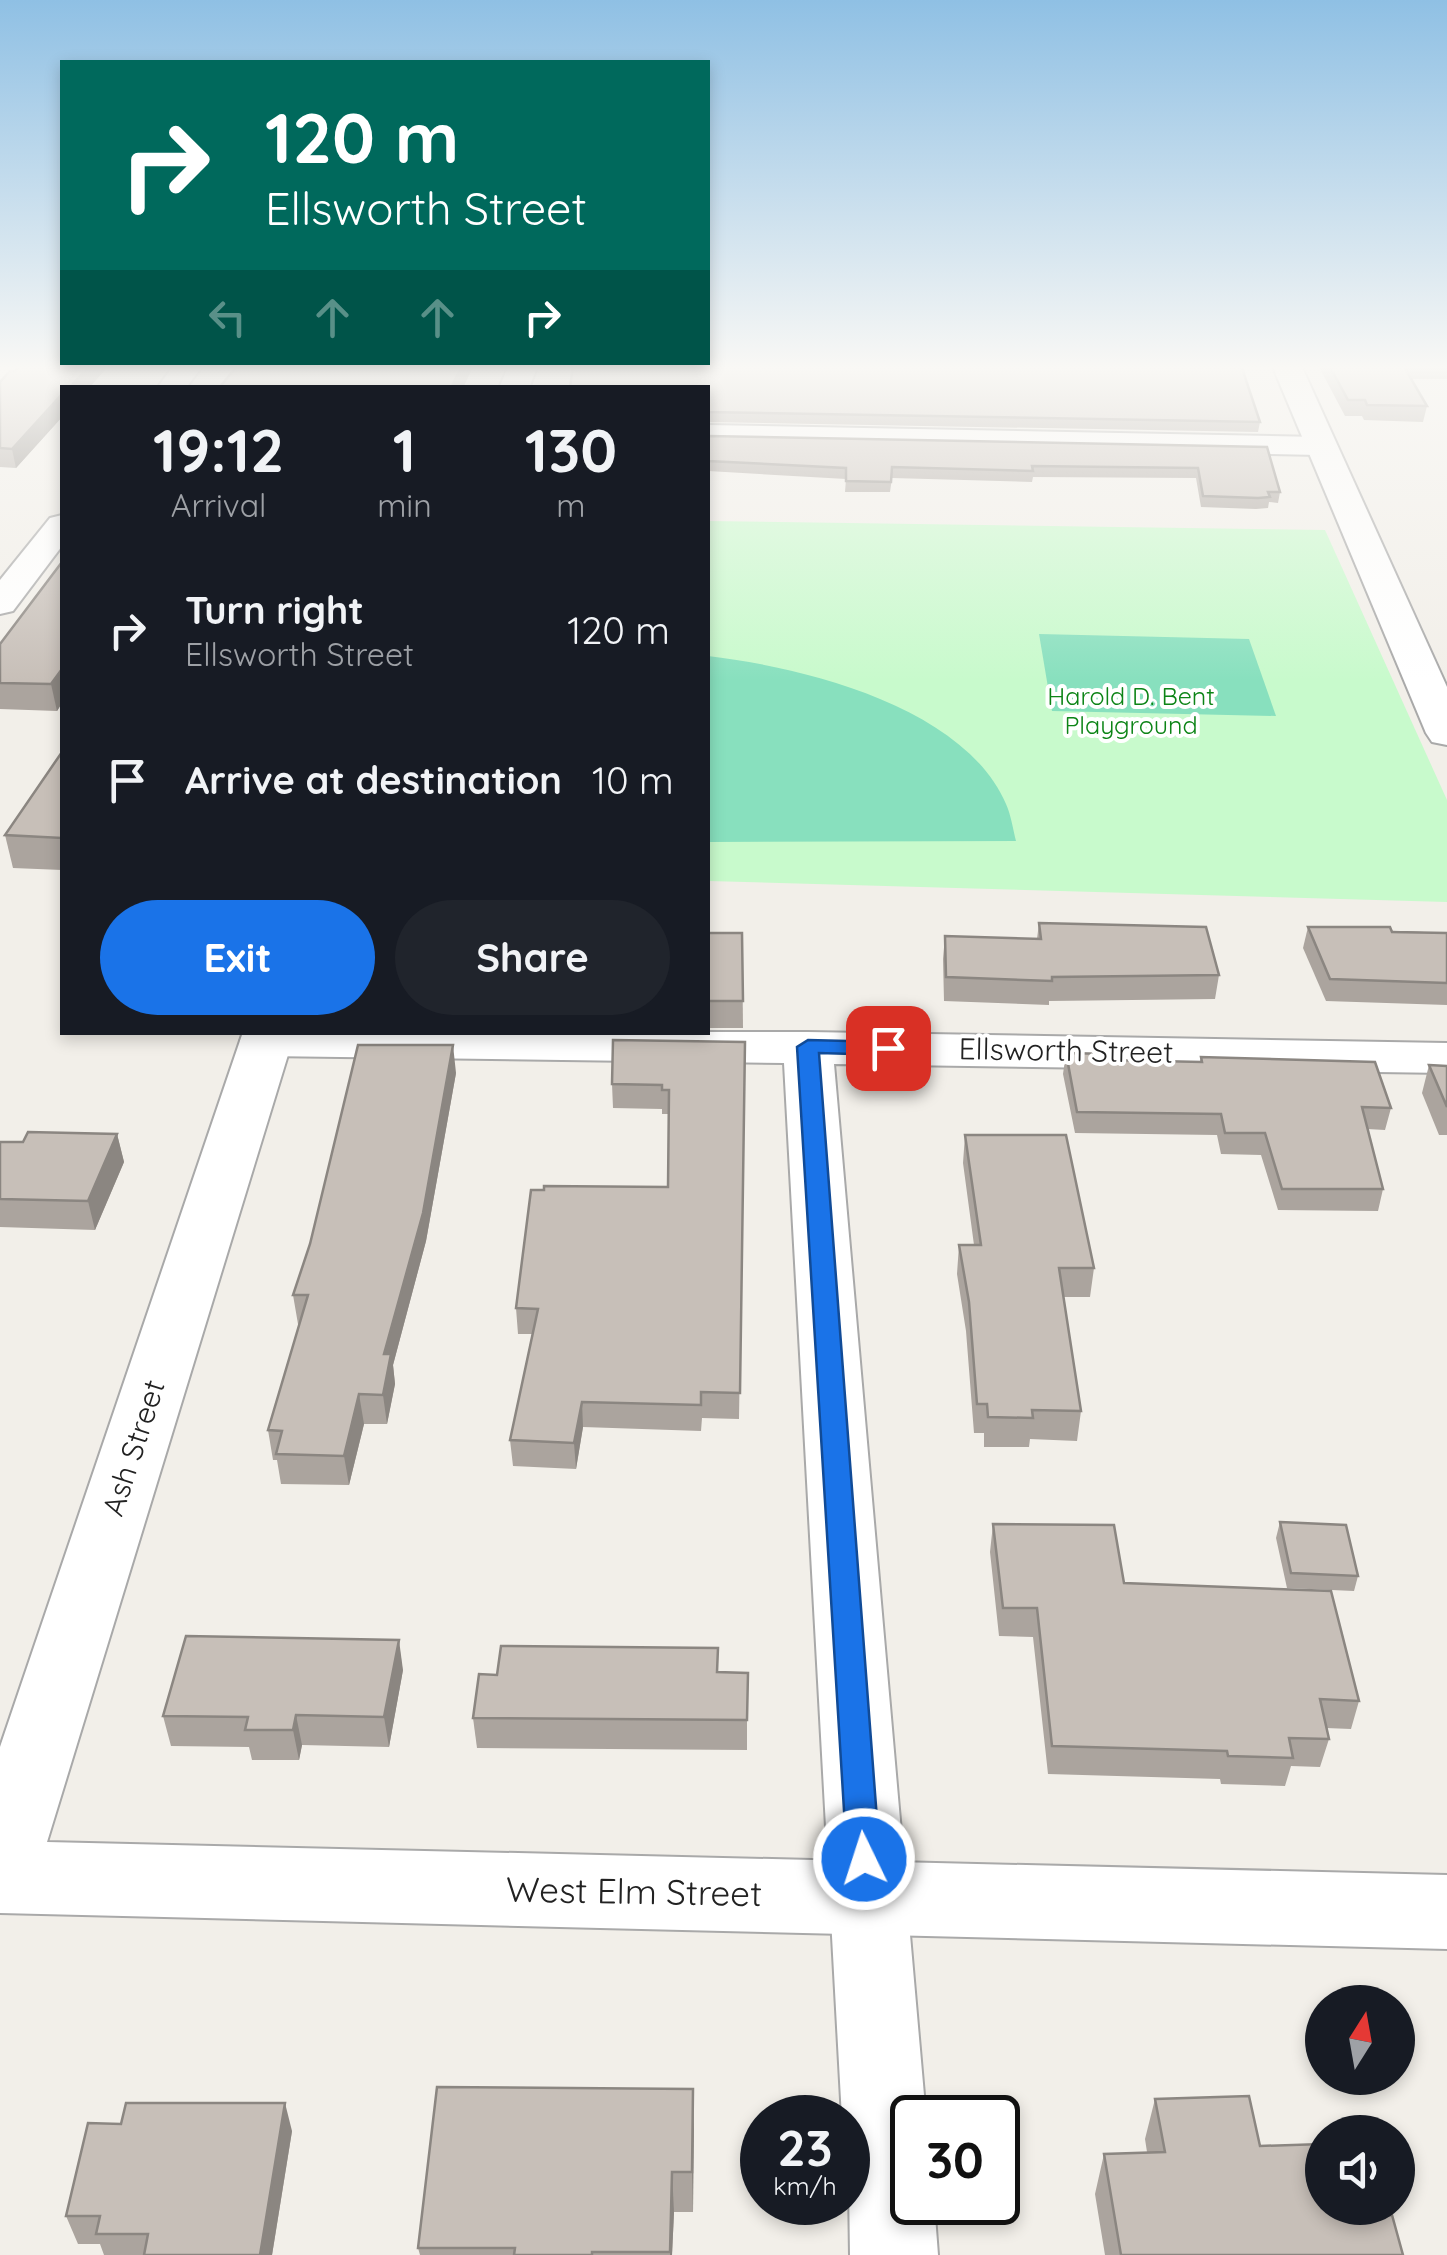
<!DOCTYPE html>
<html lang="en">
<head>
<meta charset="utf-8">
<style>
	:root { --surface:#171b24; --page:#20242c; --text:#f1f3f6; --muted:#9ea1a6; --accent:#1a73e8 }
	body { margin:0; font-family:Quicksand,sans-serif; background:var(--page); color:var(--text); height:100vh; display:flex; flex-direction:column; font-size:38px; white-space:nowrap }
	* { box-sizing:border-box; margin:0 }
	p { font-size:32px; color:var(--muted) }
	.icon { flex:none; width:55px; height:55px; fill:none; stroke:currentColor; stroke-width:2; stroke-linecap:round; stroke-linejoin:round }
	.map { position:relative; flex:1; overflow:hidden }
	.details { position:absolute; left:60px; top:385px; width:650px; height:650px; display:flex; flex-direction:column; background:var(--surface); border-radius:0px; box-shadow:0 5px 15px #0003 }
	.details>* { flex:none }
	.hud { position:absolute; left:60px; top:60px; width:650px; height:305px; border-radius:0px; box-shadow:0 5px 15px #0003; background:#00695c; color:#fff; overflow:hidden }
	.needle { width:65px; rotate:11deg }
	.buttons { position:absolute; left:1305px; top:1985px; display:grid; gap:20px }
	.buttons a { display:grid; place-items:center; width:110px; height:110px; border-radius:50%; background:var(--surface); box-shadow:0 5px 15px #0003; font-size:50px }
	.speed { position:absolute; left:740px; top:2095px; display:flex; gap:20px; font-size:50px; font-weight:700; text-align:center }
	.speed>* { display:grid; place-content:center; width:130px; height:130px; border-radius:50%; background:var(--surface); box-shadow:0 5px 15px #0003; line-height:1 }
	.speed small { font-size:25px; font-weight:400 }
	.speed .limit { border:5px solid #111; border-radius:15px; background:#fff; color:#111 }
	.pin { position:absolute; display:grid; place-items:center; width:85px; height:85px; color:#fff; margin:-42px; border-radius:20px; box-shadow:0 5px 15px #0006 }
	.me { position:absolute; width:110px; margin:-55px; rotate:356deg; stroke-linejoin:round; filter:drop-shadow(0 0 8px #0008) }
	.turn { display:flex; align-items:center; gap:35px; height:210px; padding:0 40px; font-size:45px }
	.turn .icon { width:130px; height:130px; stroke-width:2.5 }
	.turn b { display:block; font-size:70px; line-height:85px }
	.lanes { display:flex; align-items:center; height:95px; padding:0 40px; background:#0003; justify-content:center; gap:50px; direction:ltr }
	.lanes .off { opacity:.35 }
	.eta { display:flex; justify-content:space-evenly; align-items:center; height:170px; text-align:center }
	.eta b { font-size:60px; font-weight:700; line-height:70px }
	.action { display:flex; gap:20px; margin-top:auto; padding:20px 40px }
	.action a { flex:1; height:115px; border-radius:60px; background:var(--accent); color:#fff; font-size:40px; font-weight:700; line-height:115px; text-align:center }
	.action a+a { background:var(--page); color:var(--text) }
	ul { padding:0; list-style:none }
	li { display:flex; align-items:center; gap:30px; height:150px; padding:0 40px }
	li div { flex:1 }
	li b { display:block; font-size:38px }
	li em { font-style:normal }
	.map>svg:first-child { display:block }
</style>
</head>
<body>
<div class="map">
<svg width="1447" height="2255" viewBox="0 0 1447 2255">
	<rect width="100%" height="100%" fill="#f2efe9"/>
	<path fill="#c8facc" d="M708 521 1325 530 1447 800V902L708 881Z"/>
	<g fill="#88e0be">
		<path d="M1039 634 1249 639 1276 716 1052 711Z"/>
		<path d="M708 656C802 667 964 706 1006 804 1011 815 1013 829 1016 841L708 842Z"/>
	</g>
	<g fill="none" stroke-linecap="round" stroke-linejoin="round">
		<defs>
			<g id="minor">
				<path d="M174 365H203L186 388H157Z"/>
				<path d="M708 425 1319 437 1330 440 1334 446 1330 452 1319 455 708 443Z"/>
				<path d="M62 515V546L13 611 0 614V580L50 518Z"/>
				<path d="M246 1032H808L1447 1043V1073L834 1064 926 2118H912V2202H934L938 2255H850L848 2118H842L784 1063 265 1056 247 1052 240 1041Z"/>
			</g>
			<g id="tertiary">
				<path d="M509 365H538L529 388H499Z"/>
				<path d="M1272 365H1301L1447 687V745L1432 742 1426 733Z"/>
				<path d="M243 1032H295L47 1842 1447 1875V1949L0 1913V1747Z"/>
			</g>
		</defs>
		<use href="#minor" stroke="#a9a9a9" stroke-width="4"/>
		<use href="#tertiary" stroke="#a9a9a9" stroke-width="4"/>
		<use href="#minor" fill="#fff" fill-rule="evenodd"/>
		<use href="#tertiary" fill="#fff" fill-rule="evenodd"/>
	</g>
	<g fill="#aba49e">
		<path d="M109 365 89 388H62V417L16 468 0 467V382L15 371Z"/>
		<path d="M573 365H1243L1241 367 1260 422 1258 432 708 422V388Z"/>
		<path d="M1318 365H1447V379H1411L1427 406 1423 422 1364 420 1362 416H1345Z"/>
		<path d="M708 436 1267 447 1280 492 1278 503 1269 502 1268 508 1256 509 1201 507 1196 478 1033 477 1032 482 892 478 890 492H845L846 479 708 471Z"/>
		<path d="M62 562V703L57 711 0 709V644Z"/>
		<path d="M62 752V870L13 868 5 835Z"/>
		<path d="M1039 923 1219 975 1215 999 1049 1001V1005L944 1001 943 959 945 936 1037 939Z"/>
		<path d="M1308 927 1447 933V1005L1326 1001 1303 948Z"/>
		<path d="M708 933H742L743 1028H708Z"/>
		<path d="M745 1042 739 1419 702 1418 701 1431 583 1427 576 1469 513 1466 510 1440 532 1334H518L516 1308 544 1190 668 1187 669 1114H662V1109L613 1108 612 1084Z"/>
		<path d="M1066 1053 1111 1060 1200 1062 1201 1057 1391 1108 1385 1130 1367 1129 1383 1189 1378 1211 1278 1210 1261 1155 1221 1154 1217 1135 1075 1133 1063 1074Z"/>
		<path d="M1429 1065 1447 1066V1135H1439L1422 1093Z"/>
		<path d="M456 1073 426 1241 393 1365 395 1384 387 1424H364L349 1485 281 1484 277 1460H273L268 1430 300 1324H298L293 1295Z"/>
		<path d="M117 1134 124 1162 95 1230 0 1227V1142H23Z"/>
		<path d="M965 1135 1094 1268 1090 1297H1063L1081 1411 1077 1441 1030 1439 1029 1447H984V1433H974L966 1331 957 1274 959 1245H974L963 1163Z"/>
		<path d="M1280 1522 1358 1576 1354 1591 1287 1588 1276 1538Z"/>
		<path d="M993 1524 1124 1583 1359 1701 1351 1729 1326 1728 1329 1739 1320 1767 1291 1766 1285 1786 1221 1784 1220 1779 1048 1774 1033 1637 999 1636 990 1552Z"/>
		<path d="M403 1670 389 1747 302 1745 299 1760H252L249 1747 171 1746 163 1716Z"/>
		<path d="M718 1672 747 1720V1750L477 1748 473 1718 497 1675Z"/>
		<path d="M693 2089V2212H674L672 2255H420L418 2248Z"/>
		<path d="M1155 2099 1260 2146 1340 2216 1403 2255H1105L1095 2194 1104 2154 1147 2152 1145 2139Z"/>
		<path d="M292 2131 272 2255H104L100 2244H78L66 2216Z"/>
	</g>
	<g fill="#8b8681">
		<path d="M90 365H109L89 388H69Z"/>
		<path d="M462 365H474L463 388H451Z"/>
		<path d="M62 394V417L16 468 12 449Z"/>
		<path d="M62 669V703L57 711 51 684Z"/>
		<path d="M453 1045 456 1073 426 1241 393 1365 395 1384 387 1424 383 1395 384 1354Z"/>
		<path d="M117 1134 124 1162 95 1230 88 1201Z"/>
		<path d="M359 1394 364 1424 349 1485 344 1456Z"/>
		<path d="M582 1402 583 1427 576 1469 574 1443Z"/>
		<path d="M399 1640 403 1670 389 1747 384 1717Z"/>
		<path d="M296 1715 302 1745 299 1760 293 1730Z"/>
		<path d="M693 2089 694 2130 693 2212 692 2172Z"/>
		<path d="M285 2103 292 2131 272 2255H260Z"/>
		<path d="M672 2172 674 2212 672 2255H670Z"/>
	</g>
	<g fill="#c7bfb8" stroke="#8b8681" stroke-width="2.5">
		<path d="M21 365H90L69 388H62V394L12 449 0 448V382L10 371H15Z"/>
		<path d="M238 365H462L451 388H219Z"/>
		<path d="M573 365H1241L1260 422 708 412V388H570Z"/>
		<path d="M1329 365H1403L1427 406 1367 405 1365 400H1348Z"/>
		<path d="M708 436 1267 447 1280 492H1268L1270 497 1258 498 1203 496 1198 468 1032 466 1033 471 892 467 891 482 846 481V468L708 461Z"/>
		<path d="M62 562V669L51 684 0 683V644Z"/>
		<path d="M62 752V838L5 835Z"/>
		<path d="M1039 923 1206 927 1219 975 1052 977V981L946 977 945 936 1041 939Z"/>
		<path d="M1308 927H1390L1392 932 1447 933V983L1330 979Z"/>
		<path d="M708 933H742L743 1001H708Z"/>
		<path d="M613 1040 745 1042 740 1393 701 1392V1405L582 1402 574 1443 510 1440 538 1309 516 1308 531 1190H544V1186L668 1187 669 1090H662V1085L612 1084Z"/>
		<path d="M358 1045H453L423 1213 384 1354H391L383 1395 359 1394 344 1456 276 1454 282 1431 268 1430 308 1295H293L310 1244Z"/>
		<path d="M1066 1053 1110 1054 1111 1060 1202 1062 1201 1057 1375 1062 1391 1108 1362 1107 1383 1189H1282L1265 1133H1225L1221 1114 1077 1112Z"/>
		<path d="M1429 1065 1447 1066V1107Z"/>
		<path d="M28 1132 117 1134 88 1201 0 1199V1142H23Z"/>
		<path d="M965 1135H1066L1094 1268H1059L1081 1411 1032 1410 1033 1418 988 1417 987 1404H977L969 1302 959 1245H981Z"/>
		<path d="M1280 1522 1346 1525 1358 1576 1291 1573Z"/>
		<path d="M993 1524 1114 1525 1124 1583 1331 1591 1359 1701 1320 1699 1329 1739 1289 1738 1293 1758 1228 1756 1227 1751 1052 1746 1037 1608H1003Z"/>
		<path d="M186 1636 399 1640 384 1717 296 1715 293 1730H245L248 1717 163 1716Z"/>
		<path d="M501 1646 718 1648 717 1672 748 1673 747 1720 473 1718 479 1674 497 1675Z"/>
		<path d="M437 2087 693 2089 692 2172H672L670 2252H592V2255H514L515 2248H418Z"/>
		<path d="M1249 2096 1260 2146 1322 2144V2208H1338L1340 2216 1392 2215 1403 2255H1121L1104 2154 1165 2152 1155 2099Z"/>
		<path d="M126 2103H285L260 2255H144L148 2234H96L100 2216H66L88 2123 121 2124Z"/>
	</g>
	<linearGradient id="sky" x2="0" y2="1"><stop stop-color="#8fc0e4"/><stop offset="0.54" stop-color="#f9f8f5"/><stop offset="1" stop-color="#f9f8f5" stop-opacity="0"/></linearGradient>
	<rect width="1447" height="681" fill="url(#sky)"/>
	<path fill="#1a73e8" stroke="#114b97" stroke-width="2.5" d="M808 1040 888 1042 898 1048 888 1055 819 1053 880 1859 875 1869 864 1874 852 1869 847 1859 797 1047Z"/>
	<g text-anchor="middle" stroke-width="8" stroke-linejoin="round" paint-order="stroke">
		<g font-size="25" fill="#0c8416" stroke="#fff">
			<text x="1131" y="705">Harold D. Bent<tspan x="1131" dy="29">Playground</tspan></text>
		</g>
		<g font-size="30" fill="#222" stroke="#fff">
			<text transform="translate(1066 1051) rotate(1)" y="10">Ellsworth Street</text>
			<text transform="translate(134 1448) rotate(-72)" y="10">Ash Street</text>
		</g>
		<g font-size="35" fill="#222" stroke="#fff">
			<text transform="translate(634 1892) rotate(1)" y="12">West Elm Street</text>
		</g>
	</g>
</svg>
<div class="buttons">
<a><svg class="needle" viewBox="-14 -14 28 28"><path d="M0-13l5 13h-10z" fill="#e53935"/><path d="M0 13l5-13h-10z" fill="#9ea1a6"/></svg></a>
<a><svg class="icon" aria-label="sound" viewBox="0 0 24 24"><path d="M4 9h4l5-4v14l-5-4H4zM17 9q2 3 0 6"/></svg></a>
</div>
<div class="speed"><div>23<small>km/h</small></div><div class="limit">30</div></div>
<div class="pin" style="left:888px;top:1048px;background:#d93025"><svg class="icon" aria-label="arrive" viewBox="0 0 24 24"><path d="M6 21V4h12l-3 4 3 4H6"/></svg></div>
<svg class="me" style="left:864px;top:1859px" viewBox="-20 -20 40 40"><circle r="17" fill="#1a73e8" stroke="#fff" stroke-width="3"/><path d="M0-11L8 9 0 5-8 9z" fill="#fff"/></svg>
<div class="hud">
<div class="turn"><svg class="icon" aria-label="right" viewBox="0 0 24 24"><path d="M7 20v-9h11M14 6l5 5-5 5"/></svg><div><b>120 m</b>Ellsworth Street</div></div>
<div class="lanes"><svg class="icon off" aria-label="left" viewBox="0 0 24 24"><path d="M17 20v-9H6M10 6l-5 5 5 5"/></svg><svg class="icon off" aria-label="ahead" viewBox="0 0 24 24"><path d="M12 20V5M6 11l6-6 6 6"/></svg><svg class="icon off" aria-label="ahead" viewBox="0 0 24 24"><path d="M12 20V5M6 11l6-6 6 6"/></svg><svg class="icon" aria-label="right" viewBox="0 0 24 24"><path d="M7 20v-9h11M14 6l5 5-5 5"/></svg></div>
</div>
<section class="details">
<div class="eta">
<div><b>19:12</b><p>Arrival</p></div>
<div><b>1</b><p>min</p></div>
<div><b>130</b><p>m</p></div>
</div>
<ul>
<li><svg class="icon" aria-label="right" viewBox="0 0 24 24"><path d="M7 20v-9h11M14 6l5 5-5 5"/></svg><div><b>Turn right</b><p>Ellsworth Street</p></div><em>120 m</em></li>
<li><svg class="icon" aria-label="arrive" viewBox="0 0 24 24"><path d="M6 21V4h12l-3 4 3 4H6"/></svg><div><b>Arrive at destination</b></div><em>10 m</em></li>
</ul>
<div class="action"><a>Exit</a><a>Share</a></div>
</section>
</div>
</body>
</html>
